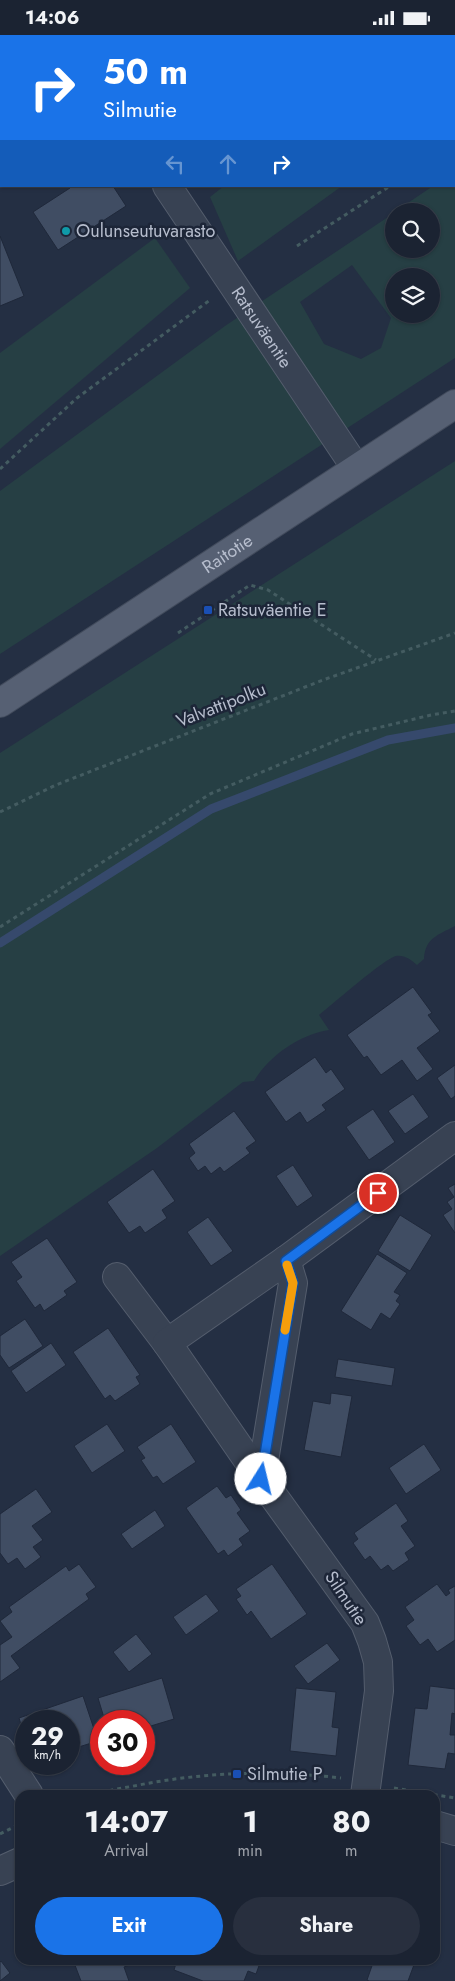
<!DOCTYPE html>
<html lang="en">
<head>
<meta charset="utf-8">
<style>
	:root { --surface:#1b2332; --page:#282f3e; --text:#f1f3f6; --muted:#a0a4ac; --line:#39404d; --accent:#1a73e8 }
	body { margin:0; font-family:Jost,sans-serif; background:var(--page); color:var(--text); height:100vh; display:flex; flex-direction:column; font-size:19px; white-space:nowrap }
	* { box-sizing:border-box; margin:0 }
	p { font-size:16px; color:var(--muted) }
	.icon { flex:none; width:28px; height:28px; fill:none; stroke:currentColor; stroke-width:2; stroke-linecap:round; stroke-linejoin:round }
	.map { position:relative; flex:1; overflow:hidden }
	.drawer { position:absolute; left:15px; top:1755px; width:425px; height:175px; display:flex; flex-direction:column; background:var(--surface); border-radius:15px; box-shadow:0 1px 4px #0004,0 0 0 1px var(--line) }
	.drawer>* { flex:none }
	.banner { position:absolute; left:0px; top:0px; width:455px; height:152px; box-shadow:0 1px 4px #0004,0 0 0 1px var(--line); background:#1a73e8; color:#fff; overflow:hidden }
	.fabs { position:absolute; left:385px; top:168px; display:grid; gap:10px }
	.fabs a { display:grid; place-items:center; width:55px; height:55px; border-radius:50%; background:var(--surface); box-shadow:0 1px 4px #0004,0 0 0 1px var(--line); font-size:25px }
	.speed { position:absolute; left:15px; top:1675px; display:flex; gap:10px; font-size:25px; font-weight:700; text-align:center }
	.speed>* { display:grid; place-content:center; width:65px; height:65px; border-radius:50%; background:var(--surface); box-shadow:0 1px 4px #0004,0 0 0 1px var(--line); line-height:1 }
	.speed small { font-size:12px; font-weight:400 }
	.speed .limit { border:8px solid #d22; background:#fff; color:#111 }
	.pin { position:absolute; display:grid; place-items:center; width:42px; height:42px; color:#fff; margin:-21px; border:2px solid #fff; border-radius:50%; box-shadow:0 1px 5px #0007 }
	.me { position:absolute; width:55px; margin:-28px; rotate:9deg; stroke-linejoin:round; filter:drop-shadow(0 0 4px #0008) }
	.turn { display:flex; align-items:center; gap:18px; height:105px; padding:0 20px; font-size:22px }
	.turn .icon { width:65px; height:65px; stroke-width:2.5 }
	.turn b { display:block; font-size:35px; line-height:42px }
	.lanes { display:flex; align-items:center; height:48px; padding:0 20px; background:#0003; justify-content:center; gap:25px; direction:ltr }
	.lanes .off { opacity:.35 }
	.eta { display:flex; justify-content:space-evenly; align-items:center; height:85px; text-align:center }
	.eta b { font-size:30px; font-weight:700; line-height:35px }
	.primary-button { display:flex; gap:10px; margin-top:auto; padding:10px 20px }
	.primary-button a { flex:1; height:58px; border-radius:30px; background:var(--accent); color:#fff; font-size:20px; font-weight:700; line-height:58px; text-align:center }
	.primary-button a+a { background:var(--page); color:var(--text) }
	.status { display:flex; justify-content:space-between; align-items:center; height:35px; padding:0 25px; background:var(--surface); direction:ltr }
	.status svg { height:14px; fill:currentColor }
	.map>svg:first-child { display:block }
</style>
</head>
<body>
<div class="status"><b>14:06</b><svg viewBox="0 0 49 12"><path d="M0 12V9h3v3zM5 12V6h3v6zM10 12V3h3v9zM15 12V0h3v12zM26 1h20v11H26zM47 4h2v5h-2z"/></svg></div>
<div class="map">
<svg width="455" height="1946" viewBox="0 0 455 1946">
	<rect width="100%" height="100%" fill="#242f43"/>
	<g fill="#263f44" fill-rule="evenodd">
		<path d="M455 136V323L0 619V456L225 291 394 178V214H431V176H396L433 151H454ZM352 230 391 283 381 313 361 324 324 309 300 267ZM394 241H431V279H394Z"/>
		<path d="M224 151H342L238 226 210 162Z"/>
		<path d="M155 203 190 253 0 414V318Z"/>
		<path d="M455 426V891C438 900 425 903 424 924L417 930C411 925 405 920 396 921 385 923 332 970 319 980L329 995C299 1000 270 1020 254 1046L243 1047 157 1113 0 1221V718Z"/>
	</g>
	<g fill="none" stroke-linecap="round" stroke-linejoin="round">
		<path stroke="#36496c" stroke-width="9" d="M0 908 211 774 388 705 455 693"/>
	</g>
	<g fill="#404d63" stroke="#1f283a">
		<path d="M0 0 16 1H1V47Z"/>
		<path d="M69 151H113L126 171 58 215 33 177 70 153Z"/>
		<path d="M0 201 24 261 0 271Z"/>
		<path d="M413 952 432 978 428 980 440 996 417 1013 433 1034 417 1046 402 1025 381 1040 367 1021 364 1023 347 1000Z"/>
		<path d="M315 1022 326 1038 331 1034 345 1054 322 1070 326 1075 307 1088 300 1077 286 1087 265 1057Z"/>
		<path d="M455 1030V1061L451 1064 437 1043Z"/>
		<path d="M413 1059 429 1082 405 1099 388 1076Z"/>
		<path d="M373 1074 395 1107 369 1125 346 1092Z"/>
		<path d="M234 1076 256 1106 246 1113 250 1118 224 1137 220 1132 211 1139 205 1131 198 1136 189 1123 195 1118 189 1109Z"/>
		<path d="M293 1130 313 1161 297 1172 276 1141Z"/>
		<path d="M153 1134 175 1166 162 1175 167 1183 145 1198 140 1191 129 1198 107 1167Z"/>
		<path d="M455 1149V1198L443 1180 452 1174 447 1167 454 1162 448 1153Z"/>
		<path d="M400 1180 432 1200 410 1236 378 1216Z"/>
		<path d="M208 1182 233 1216 211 1231 187 1197Z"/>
		<path d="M47 1203 77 1247 64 1256 67 1260 44 1276 40 1269 35 1273 16 1246 22 1242 11 1227Z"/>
		<path d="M377 1219 407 1238 394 1257 400 1260 396 1266 400 1269 390 1284 381 1278 371 1295 341 1276Z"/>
		<path d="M25 1284 43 1311 9 1333 0 1320V1301Z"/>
		<path d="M108 1293 140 1340 136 1342 140 1349 115 1366 110 1360 105 1364 73 1317Z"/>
		<path d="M51 1308 66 1330 26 1358 11 1336Z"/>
		<path d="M338 1324 395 1333 392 1351 335 1342Z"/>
		<path d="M331 1358 352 1361 341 1422 304 1415 313 1366 330 1369Z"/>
		<path d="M107 1389 125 1416 92 1438 74 1411Z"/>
		<path d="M171 1389 196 1427 163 1449 157 1441 153 1443 141 1425 145 1423 137 1412Z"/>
		<path d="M424 1409 441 1435 406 1459 389 1433Z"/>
		<path d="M217 1451 226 1463 231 1460 241 1475 237 1478 250 1496 239 1504 243 1510 228 1521 224 1515 218 1519 186 1473Z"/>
		<path d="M36 1454 52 1477 32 1491 43 1505 33 1512 41 1522 25 1534 17 1523 8 1529 0 1518V1479Z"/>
		<path d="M396 1468 408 1486 401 1491 415 1511 405 1518 409 1525 393 1536 388 1530 381 1535 370 1521 365 1525 353 1508 358 1504 354 1498Z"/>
		<path d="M155 1475 165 1491 132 1514 121 1499Z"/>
		<path d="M79 1529 96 1552 86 1559 89 1564 11 1621 20 1633 0 1647V1610L12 1602 0 1586 12 1577 9 1572 66 1531 69 1536Z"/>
		<path d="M272 1529 307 1579 271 1604 251 1576 247 1580 236 1564 241 1561 236 1554Z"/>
		<path d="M437 1549 446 1561 450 1558 448 1555 455 1551V1605L437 1617 428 1604 420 1610 406 1591 414 1585 405 1572Z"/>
		<path d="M206 1559 219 1576 186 1600 173 1582Z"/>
		<path d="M136 1599 152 1619 129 1637 113 1617Z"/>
		<path d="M327 1608 340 1625 308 1649 294 1631Z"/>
		<path d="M162 1643 174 1684 144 1693V1686H105L98 1663Z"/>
		<path d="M430 1651 455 1654V1679L452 1678 450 1700H455V1719L448 1718 445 1734 408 1730 415 1673 427 1674Z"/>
		<path d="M296 1653 336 1657 332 1692 339 1693 336 1721 290 1716Z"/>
		<path d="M83 1661 98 1706 69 1715V1686H26V1706L19 1683Z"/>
		<path d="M73 1925H145L124 1932 129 1946H81Z"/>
		<path d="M177 1925H195L209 1930 211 1925H253L260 1928 256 1939 248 1936 244 1946H203L174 1935Z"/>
		<path d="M374 1925H409L415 1927 408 1946H369L367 1945Z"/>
		<path d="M1 1926 10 1938 0 1946V1927Z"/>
	</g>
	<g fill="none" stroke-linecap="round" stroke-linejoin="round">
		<defs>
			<g id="minor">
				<path d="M68 0V1"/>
				<path id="s1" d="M167 151 356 433"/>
				<path d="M117 1242 167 1308"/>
				<path d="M261 1444 293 1248 286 1225"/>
				<path d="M0 1715 29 1760"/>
				<path d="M365 1760 379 1656 378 1627 372 1606 365 1588 261 1444 167 1308 286 1225 455 1101"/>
				<path d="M435 1790 455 1796"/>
				<path d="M0 1836 20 1827"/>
			</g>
			<g id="major">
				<path id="s2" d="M0 668 455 369"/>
			</g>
		</defs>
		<use href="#minor" stroke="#545d6d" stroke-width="30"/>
		<use href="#major" stroke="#424b5c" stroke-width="30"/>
		<g stroke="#445c61" stroke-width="3" stroke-dasharray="4 4" stroke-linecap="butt">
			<path d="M454 115H455"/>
			<path d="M297 211 390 151"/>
			<path d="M0 434 77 363 210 265"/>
			<path d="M178 598 250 550 268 555 376 625"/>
			<path d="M0 777 56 750 323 645 455 598"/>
			<path d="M0 892 210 759 352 699 431 680 455 676"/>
			<path d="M394 1753 455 1763"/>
			<path d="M94 1760C108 1755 124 1753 139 1750 205 1737 274 1735 341 1743"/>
			<path d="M0 1799 20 1789"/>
		</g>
		<use href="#minor" stroke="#384253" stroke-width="28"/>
		<use href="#major" stroke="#566073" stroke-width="28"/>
	</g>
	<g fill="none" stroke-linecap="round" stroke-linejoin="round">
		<defs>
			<path id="route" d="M261 1444 293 1248 286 1226 378 1158"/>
		</defs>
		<use href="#route" stroke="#114b97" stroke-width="12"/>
		<use href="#route" stroke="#1a73e8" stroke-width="9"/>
		<path stroke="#f59e0b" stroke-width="9" d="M285 1295 293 1248 287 1230"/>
	</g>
	<circle fill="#0f9aa8" stroke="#1d2638" stroke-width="2" cx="66" cy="196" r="5"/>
	<g fill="#1a4fb4" stroke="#1d2638" stroke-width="2">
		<rect x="203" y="570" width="10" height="10" rx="2.5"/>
		<rect x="232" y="1734" width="10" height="10" rx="2.5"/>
	</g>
	<g text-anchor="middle" stroke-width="5" stroke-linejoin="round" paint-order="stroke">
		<g font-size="18" fill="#b6bdcd" stroke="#1d2638" text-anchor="start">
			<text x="76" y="202">Oulunseutuvarasto</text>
			<text x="218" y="581">Ratsuväentie E</text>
			<text x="247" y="1745">Silmutie P</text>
		</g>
		<g font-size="18" fill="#b6bdcd" stroke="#1d2638">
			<text dy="6" stroke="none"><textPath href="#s1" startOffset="170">Ratsuväentie</textPath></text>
			<text dy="6" stroke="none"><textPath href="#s2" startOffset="272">Raitotie</textPath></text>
			<text transform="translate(221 670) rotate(-21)" y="6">Valvattipolku</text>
			<text transform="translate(346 1563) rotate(56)" y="6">Silmutie</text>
		</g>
	</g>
</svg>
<div class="fabs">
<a><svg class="icon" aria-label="search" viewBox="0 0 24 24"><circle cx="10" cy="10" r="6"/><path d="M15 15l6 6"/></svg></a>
<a><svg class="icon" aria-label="layers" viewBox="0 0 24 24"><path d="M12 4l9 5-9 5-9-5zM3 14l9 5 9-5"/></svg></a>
</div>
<div class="speed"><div>29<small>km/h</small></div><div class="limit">30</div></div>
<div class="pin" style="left:378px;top:1158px;background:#d93025"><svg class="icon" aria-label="arrive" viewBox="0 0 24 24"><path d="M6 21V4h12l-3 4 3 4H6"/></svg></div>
<svg class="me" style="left:261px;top:1444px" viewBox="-20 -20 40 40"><circle r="19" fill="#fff"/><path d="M0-13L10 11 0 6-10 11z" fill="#1a73e8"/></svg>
<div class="banner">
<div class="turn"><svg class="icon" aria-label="right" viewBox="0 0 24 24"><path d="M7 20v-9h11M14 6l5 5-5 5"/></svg><div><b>50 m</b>Silmutie</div></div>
<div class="lanes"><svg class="icon off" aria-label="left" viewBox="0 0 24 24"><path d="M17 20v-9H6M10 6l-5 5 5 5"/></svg><svg class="icon off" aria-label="ahead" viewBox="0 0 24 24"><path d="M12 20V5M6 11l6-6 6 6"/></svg><svg class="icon" aria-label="right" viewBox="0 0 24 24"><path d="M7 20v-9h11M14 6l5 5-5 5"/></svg></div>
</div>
<section class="drawer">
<div class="eta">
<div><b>14:07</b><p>Arrival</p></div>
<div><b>1</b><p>min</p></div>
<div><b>80</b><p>m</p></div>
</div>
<div class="primary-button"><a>Exit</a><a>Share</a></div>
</section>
</div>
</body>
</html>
